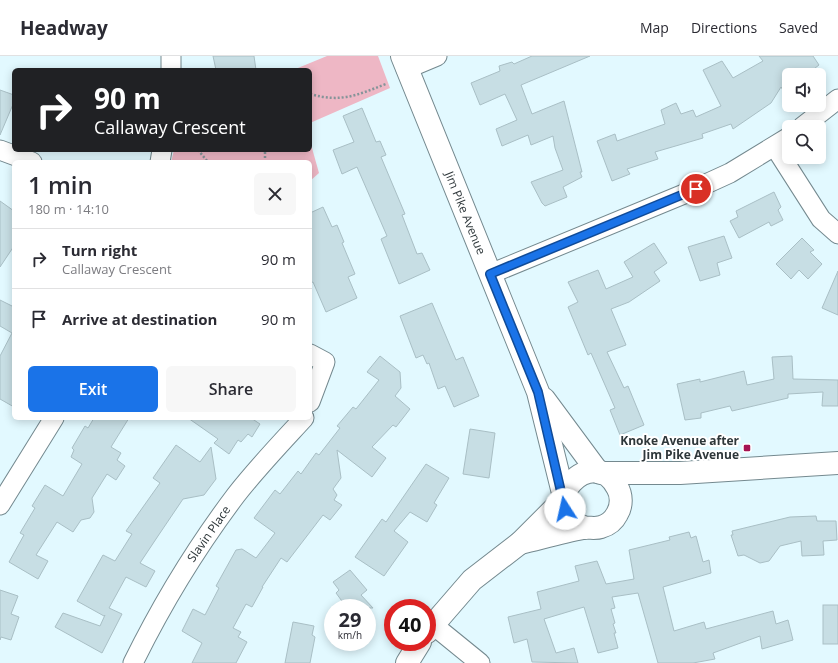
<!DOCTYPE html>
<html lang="en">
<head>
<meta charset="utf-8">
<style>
	:root { --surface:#fff; --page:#f7f7f7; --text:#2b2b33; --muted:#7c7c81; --line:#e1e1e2; --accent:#1a73e8 }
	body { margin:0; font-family:"Open Sans",sans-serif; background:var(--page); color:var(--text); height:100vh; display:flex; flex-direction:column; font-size:15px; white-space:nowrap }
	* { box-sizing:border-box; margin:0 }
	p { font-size:13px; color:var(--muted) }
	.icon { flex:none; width:22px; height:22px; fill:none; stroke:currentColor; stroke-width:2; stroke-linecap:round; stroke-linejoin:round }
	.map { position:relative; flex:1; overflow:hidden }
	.side { position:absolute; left:12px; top:104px; width:300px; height:260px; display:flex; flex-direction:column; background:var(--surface); border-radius:6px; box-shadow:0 2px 10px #0003 }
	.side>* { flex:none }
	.guide { position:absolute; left:12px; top:12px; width:300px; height:84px; border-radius:6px; box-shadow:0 2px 10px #0003; background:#202124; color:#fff; overflow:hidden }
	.tools { position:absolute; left:782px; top:12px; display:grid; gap:8px }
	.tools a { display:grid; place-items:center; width:44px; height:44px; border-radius:6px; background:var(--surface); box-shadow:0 2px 10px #0003; font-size:20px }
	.speed { position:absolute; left:324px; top:543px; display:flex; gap:8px; font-size:20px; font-weight:700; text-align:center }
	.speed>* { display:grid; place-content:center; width:52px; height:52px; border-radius:50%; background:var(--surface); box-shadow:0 2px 10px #0003; line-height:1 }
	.speed small { font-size:10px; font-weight:400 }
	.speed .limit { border:6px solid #d22; background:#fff; color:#111 }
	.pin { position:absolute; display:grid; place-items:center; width:34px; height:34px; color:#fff; margin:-17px; border:2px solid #fff; border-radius:50%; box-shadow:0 1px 4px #0007 }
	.me { position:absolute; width:44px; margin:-22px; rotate:350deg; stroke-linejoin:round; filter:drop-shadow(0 0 3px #0008) }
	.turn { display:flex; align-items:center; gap:14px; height:84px; padding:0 16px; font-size:18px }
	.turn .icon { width:52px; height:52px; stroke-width:2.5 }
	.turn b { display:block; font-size:28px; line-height:34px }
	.round { display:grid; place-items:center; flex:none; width:42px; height:42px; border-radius:6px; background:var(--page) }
	.overview { display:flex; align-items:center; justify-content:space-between; height:68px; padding:0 16px }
	h1 { font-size:24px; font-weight:600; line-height:30px }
	.action { display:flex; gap:8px; margin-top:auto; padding:8px 16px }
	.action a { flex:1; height:46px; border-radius:6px; background:var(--accent); color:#fff; font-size:16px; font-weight:600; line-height:46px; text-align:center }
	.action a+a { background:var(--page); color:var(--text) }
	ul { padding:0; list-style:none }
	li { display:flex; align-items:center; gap:12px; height:60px; padding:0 16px; border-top:1px solid var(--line) }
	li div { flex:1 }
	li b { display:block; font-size:15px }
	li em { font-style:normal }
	header { display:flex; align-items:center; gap:24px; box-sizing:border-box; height:56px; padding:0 20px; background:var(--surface); border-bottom:1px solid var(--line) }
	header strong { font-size:19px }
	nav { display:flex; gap:22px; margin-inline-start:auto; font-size:14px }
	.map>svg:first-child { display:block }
</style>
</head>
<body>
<header>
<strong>Headway</strong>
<nav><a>Map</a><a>Directions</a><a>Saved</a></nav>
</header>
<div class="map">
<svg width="838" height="607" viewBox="0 0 838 607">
	<rect width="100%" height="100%" fill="#e2f9ff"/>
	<g fill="#eeb7c5">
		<path d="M327 0H378L390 32 310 67V14H293Z"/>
		<path d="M310 85 319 117 310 125V106H171L174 94H310Z"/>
	</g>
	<g fill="#c7dee4" stroke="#a9bfc5">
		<path d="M213 0H254L256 14H216Z"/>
		<path d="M532 0H590L521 29 532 58 564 45 582 116H580L582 121 563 131 567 141 545 150 542 147 531 126 563 114 555 92 553 80 531 89 528 79 502 90 496 73 517 64 505 38 480 49 471 27 500 15 499 10 512 6 514 8Z"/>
		<path d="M759 0H813L819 9 806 19H789V43L781 31 771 47 733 73 731 68 702 78 703 82 655 96 658 103 627 113 630 118 612 125 597 85 615 78 617 85 665 68 661 54 676 47 681 58 693 54 696 61 721 50 703 14 722 5 733 22 763 5Z"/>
		<path d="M0 34 14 39V46L0 79Z"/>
		<path d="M362 52 376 86 380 85 386 99 381 101 405 158 402 159 417 198 422 197 430 214 399 228 381 183 387 180 357 111 342 118 333 94 354 86 343 60Z"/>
		<path d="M774 136 781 151 778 154 783 164 771 170 769 166 739 182 730 165 738 161 736 155Z"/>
		<path d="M0 145 14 155V190L0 211Z"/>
		<path d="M323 151 332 171 337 169 344 186 342 187 355 218 348 221 357 242 326 256 313 226 310 227V157Z"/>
		<path d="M724 180 732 202 717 207 720 219 700 225 688 191Z"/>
		<path d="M802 182 814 194 810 196 822 208 808 223 799 214 791 223 776 208Z"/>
		<path d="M654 187 667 207 654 216 660 225 629 246 611 253 626 289 607 296 624 332 628 330 644 369 620 379 610 354 615 352 591 297 588 299 568 251 578 246 568 226 598 214 606 233 633 221 624 206Z"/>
		<path d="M838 215V259L822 252Z"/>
		<path d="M0 244 14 251V351L0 343V300L12 277 0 270Z"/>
		<path d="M432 247 456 304 463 301 479 340 454 351 445 330 438 333 429 307 427 308 423 299 416 302 400 260Z"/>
		<path d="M380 300 400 316 401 332 395 340 410 353 396 371 393 369 372 391 386 402 372 421 337 394 341 422 333 433 337 439 334 444 342 449 330 464 323 459 287 506 281 502 262 531H263L252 551 246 548 233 572 241 576 238 581 247 586 236 607H192L202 587 182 575 193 553 205 559 219 532 216 530 236 494 242 493 256 502 275 477 254 462 275 434 280 438 298 415 301 418 316 397 319 399 340 372 337 370 353 351 356 353 379 324 367 316Z"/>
		<path d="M792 300 793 323 838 324V350H822L823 336 788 338V342L732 355 730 350 701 357V362L685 364 677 328 700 323V326L744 315 747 329 774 323 772 301Z"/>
		<path d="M94 362H129L111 391 121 397 117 404 125 410 116 424 107 418 92 442 94 456 90 462 81 464 73 476 57 466 36 499 48 505 38 523 9 506 24 479 20 477 35 452 32 450 45 429 63 440 82 408 71 401 74 394 72 392 85 370 88 372Z"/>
		<path d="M188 362H251L260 368 252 381 248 378 241 386 238 384 229 398 214 387 218 383Z"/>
		<path d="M470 373 495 377 489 422 463 418Z"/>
		<path d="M176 389 200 406 211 391 216 423 204 439 183 443 158 480 140 507 155 515 146 531 126 521 109 552 122 558 102 597 55 571 63 557 100 570 105 559 104 560 77 545 103 499 115 505 132 478 126 475 160 427 153 422Z"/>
		<path d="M426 408 449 422 434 447 437 449 427 466 410 456 394 475 408 486 384 520 355 501 382 463 386 466Z"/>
		<path d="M816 460 817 465H836L837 484 823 485 824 499 802 500 801 485 780 490 769 505 760 507 744 499 738 500 731 479H733L732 475 790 461Z"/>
		<path d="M689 476 691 482 696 480 703 506 709 504 711 517 663 531 674 575 704 566 706 573 773 555 776 568 788 564 793 584 762 593 760 580 713 597 715 603 693 607H658L638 537 612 541 615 552 611 553 615 567 613 568 616 577H614L618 592 598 597 584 551 544 563 556 597 574 592 578 607 532 606 527 583 514 587 508 561 541 553 537 536 579 525 575 510 597 505 606 528 634 523 629 494 670 484 669 481Z"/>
		<path d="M350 514 367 534 361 539 373 552H347L336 537 339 534 333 526Z"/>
		<path d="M0 534 18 540 11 558 19 561 11 584 1 581 0 584Z"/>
		<rect x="823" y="549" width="15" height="39"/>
		<path d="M293 566 314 570 312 579 315 581 310 607H285Z"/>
	</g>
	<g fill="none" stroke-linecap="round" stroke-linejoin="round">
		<defs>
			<g id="minor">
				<path d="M406 13 437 0"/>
				<path d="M171 14V0"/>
				<path d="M802 71 838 43"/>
				<path d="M775 91 821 163 838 178"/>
				<path d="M0 94 32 106"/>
				<path d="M160 106 162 94"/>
				<path d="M490 218 684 138 730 117 789 81"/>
				<path d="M310 298 325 306 310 346"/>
				<path d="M0 449 54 362"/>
				<path d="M432 568 480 607"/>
				<path d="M133 607C162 548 196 492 236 439 257 412 281 387 304 362"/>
			</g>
			<g id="tertiary">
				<path d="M402 0 538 336 564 441"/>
				<path d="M544 343 598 416"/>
				<path d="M601 417H680L838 407"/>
				<path d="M520 487C541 482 562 476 583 472 589 471 595 473 601 471 608 469 614 464 617 458 622 450 622 439 617 431 594 386 530 449 585 472"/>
				<path d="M427 576 472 524 520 487 564 443"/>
				<path d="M407 607 420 586"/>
			</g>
		</defs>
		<use href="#minor" stroke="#74898f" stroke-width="21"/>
		<use href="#tertiary" stroke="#74898f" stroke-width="24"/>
		<g stroke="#859499" stroke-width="2.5" stroke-dasharray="2 2" stroke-linecap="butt">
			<path d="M310 38C342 47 357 39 386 28"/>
			<path d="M198 94 208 106"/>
			<path d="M265 106V94"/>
		</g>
		<use href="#minor" stroke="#fff" stroke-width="19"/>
		<use href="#tertiary" stroke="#fff" stroke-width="22"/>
	</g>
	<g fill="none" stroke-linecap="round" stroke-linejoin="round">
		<defs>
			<path id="route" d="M565 453 538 336 490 218 696 133"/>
		</defs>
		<use href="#route" stroke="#114b97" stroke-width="10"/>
		<use href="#route" stroke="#1a73e8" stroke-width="7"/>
	</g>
	<rect fill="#a51353" stroke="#fff" stroke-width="1.5" x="743" y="388" width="8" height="8" rx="2"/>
	<g text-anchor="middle" stroke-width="4" stroke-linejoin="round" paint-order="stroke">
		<g font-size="12" fill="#2e373a" stroke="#fff">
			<text transform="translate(465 157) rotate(68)" y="4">Jim Pike Avenue</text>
			<text transform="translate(209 478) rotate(-55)" y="4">Slavin Place</text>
		</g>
		<g font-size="12" font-weight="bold" fill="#2e373a" stroke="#fff" text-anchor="end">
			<text x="739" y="389">Knoke Avenue after<tspan x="739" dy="14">Jim Pike Avenue</tspan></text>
		</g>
	</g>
</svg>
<div class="tools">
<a><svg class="icon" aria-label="sound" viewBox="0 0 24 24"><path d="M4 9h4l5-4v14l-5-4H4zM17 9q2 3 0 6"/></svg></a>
<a><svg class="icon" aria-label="search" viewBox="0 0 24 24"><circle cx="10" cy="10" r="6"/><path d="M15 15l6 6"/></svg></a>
</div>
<div class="speed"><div>29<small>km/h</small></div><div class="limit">40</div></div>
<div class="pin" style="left:696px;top:133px;background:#d93025"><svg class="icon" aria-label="arrive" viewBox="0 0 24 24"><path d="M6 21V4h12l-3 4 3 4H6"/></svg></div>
<svg class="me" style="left:565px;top:453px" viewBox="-20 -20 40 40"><circle r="19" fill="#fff"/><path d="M0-13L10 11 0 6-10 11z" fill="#1a73e8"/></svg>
<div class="guide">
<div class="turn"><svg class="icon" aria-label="right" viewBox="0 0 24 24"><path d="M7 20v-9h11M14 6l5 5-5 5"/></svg><div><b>90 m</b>Callaway Crescent</div></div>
</div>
<section class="side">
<div class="overview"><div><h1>1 min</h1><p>180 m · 14:10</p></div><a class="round"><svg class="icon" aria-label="close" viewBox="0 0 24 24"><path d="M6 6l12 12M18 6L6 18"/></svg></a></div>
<ul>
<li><svg class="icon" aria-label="right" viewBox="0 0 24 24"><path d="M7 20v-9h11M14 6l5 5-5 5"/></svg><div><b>Turn right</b><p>Callaway Crescent</p></div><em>90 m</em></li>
<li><svg class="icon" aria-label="arrive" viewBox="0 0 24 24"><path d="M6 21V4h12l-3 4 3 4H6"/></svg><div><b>Arrive at destination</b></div><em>90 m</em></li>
</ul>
<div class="action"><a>Exit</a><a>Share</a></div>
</section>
</div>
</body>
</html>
